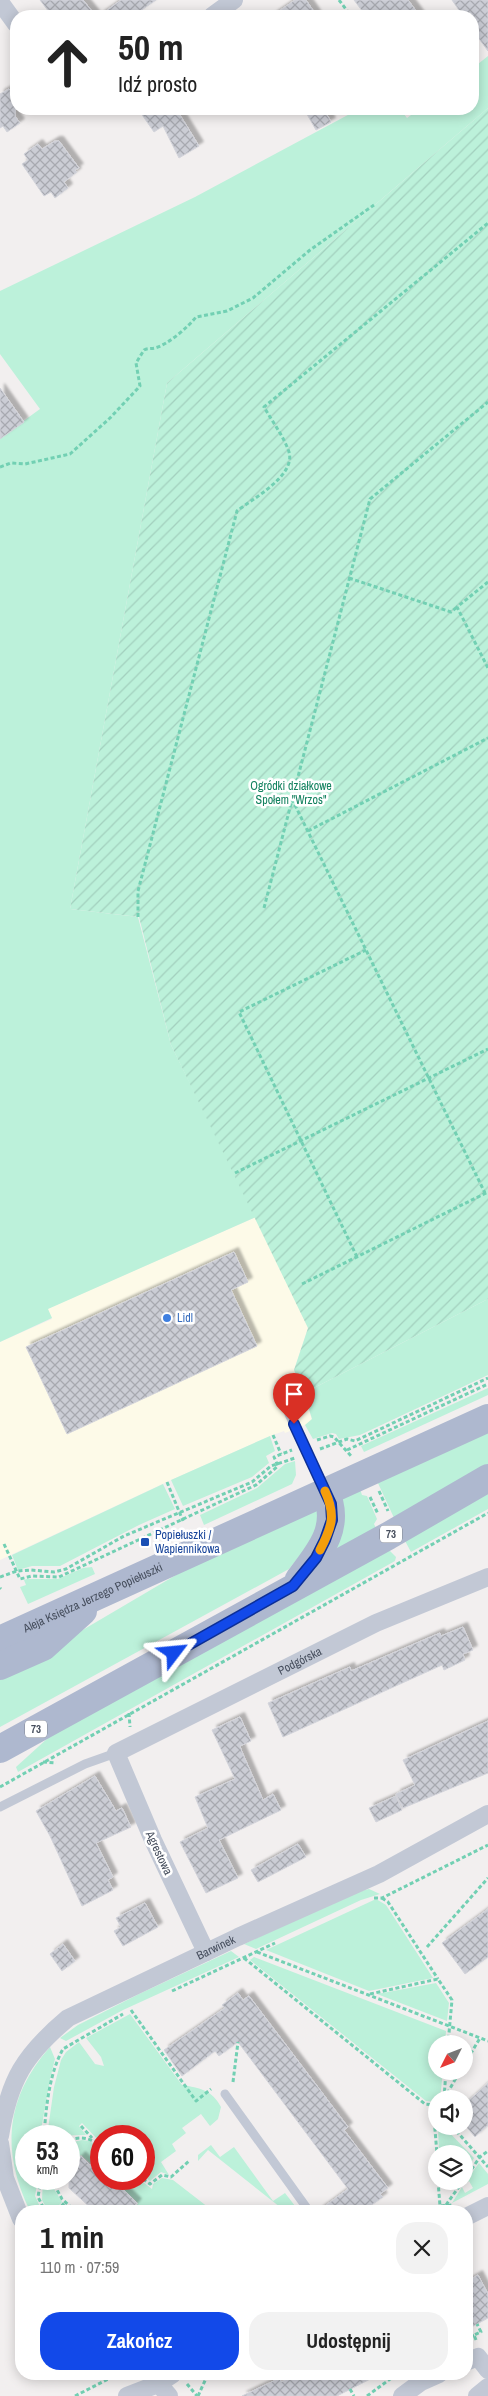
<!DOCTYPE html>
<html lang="pl">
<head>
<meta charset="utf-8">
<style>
	:root { --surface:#fff; --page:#f2f2f2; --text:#222; --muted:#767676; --accent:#1249e9 }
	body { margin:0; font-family:"Archivo Narrow",sans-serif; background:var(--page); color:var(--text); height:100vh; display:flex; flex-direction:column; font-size:19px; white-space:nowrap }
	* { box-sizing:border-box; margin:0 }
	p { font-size:16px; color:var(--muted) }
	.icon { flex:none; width:28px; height:28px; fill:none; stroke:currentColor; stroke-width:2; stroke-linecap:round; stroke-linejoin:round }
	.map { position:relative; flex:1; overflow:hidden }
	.panel { position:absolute; left:15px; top:2205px; width:458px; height:175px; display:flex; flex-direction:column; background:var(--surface); border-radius:20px; box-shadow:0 2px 12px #0003 }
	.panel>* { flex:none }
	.guide { position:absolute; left:10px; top:10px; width:469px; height:105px; border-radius:20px; box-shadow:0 2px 12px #0003; background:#fff; color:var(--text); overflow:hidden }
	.needle { width:32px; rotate:228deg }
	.buttons { position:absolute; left:428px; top:2035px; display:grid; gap:10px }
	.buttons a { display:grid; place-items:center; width:45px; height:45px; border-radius:50%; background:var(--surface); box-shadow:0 2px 12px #0003; font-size:25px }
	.speed { position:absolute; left:15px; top:2125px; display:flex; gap:10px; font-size:25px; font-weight:700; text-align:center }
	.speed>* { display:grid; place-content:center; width:65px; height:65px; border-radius:50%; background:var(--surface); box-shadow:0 2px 12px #0003; line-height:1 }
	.speed small { font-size:12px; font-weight:400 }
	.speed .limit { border:8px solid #d22; background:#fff; color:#111 }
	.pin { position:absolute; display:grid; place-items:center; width:42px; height:42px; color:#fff; margin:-51px -21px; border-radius:50% 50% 50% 0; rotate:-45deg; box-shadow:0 0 5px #0007 }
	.pin .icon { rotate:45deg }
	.me { position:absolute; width:55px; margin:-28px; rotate:61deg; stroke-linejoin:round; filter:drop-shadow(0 0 4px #0008) }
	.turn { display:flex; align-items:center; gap:18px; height:105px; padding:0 25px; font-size:22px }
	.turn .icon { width:65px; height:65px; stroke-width:2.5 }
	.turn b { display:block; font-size:35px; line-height:42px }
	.round { display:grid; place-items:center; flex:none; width:52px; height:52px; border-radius:20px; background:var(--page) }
	.headline { display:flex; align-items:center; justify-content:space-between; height:85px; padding:0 25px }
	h1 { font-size:30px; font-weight:700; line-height:38px }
	.action { display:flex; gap:10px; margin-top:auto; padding:10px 25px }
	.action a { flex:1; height:58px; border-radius:20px; background:var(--accent); color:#fff; font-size:20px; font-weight:700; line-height:58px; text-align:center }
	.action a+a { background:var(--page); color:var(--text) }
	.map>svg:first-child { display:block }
</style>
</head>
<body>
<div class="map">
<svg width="488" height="2396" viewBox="0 0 488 2396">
	<defs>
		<pattern id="garden-furrows" width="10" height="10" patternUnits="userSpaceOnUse" patternTransform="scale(1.25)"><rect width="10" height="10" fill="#bcf1da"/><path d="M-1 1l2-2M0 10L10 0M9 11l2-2" fill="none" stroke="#a3d0be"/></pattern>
		<pattern id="building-cross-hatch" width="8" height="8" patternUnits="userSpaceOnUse" patternTransform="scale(1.25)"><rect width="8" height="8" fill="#cbcdd5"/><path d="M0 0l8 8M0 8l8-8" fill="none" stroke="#a7a9b0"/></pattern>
		<filter id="shadow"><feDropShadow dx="4.5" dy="-4.5" stdDeviation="1" flood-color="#0004"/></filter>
	</defs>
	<rect width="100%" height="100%" fill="#f2efef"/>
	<path fill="#fdfae8" d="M256 1217 308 1328 294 1370 304 1393 312 1420 305 1425 285 1433 284 1431 270 1436 171 1480 0 1560V1342L52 1319 47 1309Z"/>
	<g fill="#bcf1da">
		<path d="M488 56V108L167 383 70 909 138 917 171 1045 256 1217 48 1309 52 1318 0 1342V438L40 409 0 354V291L195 197 359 109H400L407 118 419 109H472L473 68Z"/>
		<path d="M488 1299V1375L360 1435 339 1439 336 1434 332 1433 313 1439 305 1425 312 1419 304 1393Z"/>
		<path d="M488 1388V1395L364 1452 361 1446Z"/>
		<path d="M488 1430V1466L395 1520 377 1481Z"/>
		<path d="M270 1436 275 1451 266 1456 269 1463 252 1477 183 1506 171 1480Z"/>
		<path d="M295 1461 296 1475 292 1484 204 1525 200 1515 257 1488 285 1464Z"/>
		<path d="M163 1484 175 1509 139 1525 60 1566H32L18 1570 12 1555Z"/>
		<path d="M360 1489 362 1495 367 1496 377 1519 374 1524 377 1530 335 1554 339 1499Z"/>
		<path d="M488 1492V1509L411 1552 404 1539Z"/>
		<path d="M321 1507 322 1528 289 1569 0 1727V1673L47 1651 210 1555Z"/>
		<path d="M387 1548 396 1557 395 1561 18 1772 16 1767 49 1737Z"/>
		<path d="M92 1567 95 1574 28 1604 20 1587 26 1585 24 1580 27 1579H58L83 1568Z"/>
		<path d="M369 1889 380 1894 361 1900 256 1949 244 1944 356 1892Z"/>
		<path d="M376 1899 386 1905 433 1978 369 1991 266 1950Z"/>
		<path d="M231 1951 239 1957 123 2010 66 2041 60 2038 78 2025 139 1994Z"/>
		<path d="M254 1957 446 2031 445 2044H436V2071H443L440 2099H436V2102L426 2101 250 1960Z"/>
		<path d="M436 1983 449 2003 447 2021 377 1994Z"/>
		<path d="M130 2014 182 2085C200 2088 212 2090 221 2107L218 2119 210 2126 201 2114 182 2128 186 2133 172 2144 176 2151 161 2162 169 2175 161 2172 150 2181 144 2176V2136H101V2143L82 2123 79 2126 86 2135 47 2136 54 2087 61 2060 66 2052 79 2042 95 2064 104 2066 101 2057 86 2038Z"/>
		<path d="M50 2047 55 2059 50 2079 40 2136H26V2179H38L35 2196 42 2211H30C1 2151 5 2098 50 2047Z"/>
		<path d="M438 2126H443L474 2158 464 2174V2154H439Z"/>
		<path d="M82 2140 90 2141 101 2150V2168L93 2160 90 2163 81 2155 69 2168V2143Z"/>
		<path d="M211 2145 220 2157 234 2147 273 2201 285 2193 299 2211H285L208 2150 198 2161V2155Z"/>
		<path d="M479 2163 488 2174V2184L452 2203 462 2187 465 2193 473 2188 469 2181 463 2185Z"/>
		<path d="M162 2178 173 2180 213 2211H144L137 2205 138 2203 113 2179H139L152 2189 153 2184Z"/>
		<path d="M43 2179H48L62 2202 54 2211H48L42 2200Z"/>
	</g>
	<path fill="url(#garden-furrows)" d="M488 108V1299L304 1393 294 1370 308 1328 171 1045 139 917 70 909 167 383Z"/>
	<g fill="url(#building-cross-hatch)" stroke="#d3d4db" filter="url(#shadow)">
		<path d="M40 0H83L96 16H52Z"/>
		<path d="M121 0H156L133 16H99Z"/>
		<path d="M295 0H306L317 16H272Z"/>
		<path d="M354 0H408L420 16H366Z"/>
		<path d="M452 0H488V51L472 29V16H463Z"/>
		<path d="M9 89 16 98 15 116 20 123 7 132 3 126 0 128V94Z"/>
		<path d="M138 109H190L180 115 199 146 179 158 163 126 154 132Z"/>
		<path d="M304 109H324L331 122 316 130Z"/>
		<path d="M55 141H59L79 168 75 170 77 172 64 182 68 188 55 198 51 192 44 196 22 164 28 160 24 154 38 144 42 149Z"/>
		<path d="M0 388 24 422 0 439Z"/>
		<path d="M234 1252 248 1282 231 1290 257 1346 67 1434 26 1347Z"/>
		<path d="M463 1627 473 1650 463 1654 465 1660 444 1670 442 1665 283 1737 268 1703 350 1667 351 1671 440 1633 441 1636Z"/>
		<path d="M240 1717 251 1741 240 1746 242 1752 263 1800 273 1794 281 1810 219 1840 238 1878 206 1893 180 1842 208 1828 195 1797 235 1779 212 1730Z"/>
		<path d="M488 1721V1773L403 1808 396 1794 415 1785 403 1760Z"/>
		<path d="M95 1776 116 1811 122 1808 131 1827 96 1843 113 1877 108 1880 113 1890 82 1906 50 1836 36 1811Z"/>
		<path d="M396 1796 402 1810 376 1822 369 1808Z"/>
		<path d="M298 1844 306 1857 258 1882 251 1870Z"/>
		<path d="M145 1903 158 1927 123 1946 114 1931 121 1927 116 1918Z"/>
		<path d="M488 1909V1957L465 1974 442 1943Z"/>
		<path d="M63 1944 75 1961 62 1971 50 1954Z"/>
		<path d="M238 1993 243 2000 249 1996 348 2127 344 2130 388 2188 380 2194 383 2197 363 2211H318L348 2189 238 2042 219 2056 215 2051 182 2076 164 2050 225 2008 222 2005Z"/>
		<path d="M488 2083V2125L475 2137 464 2124V2105Z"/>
		<path d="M81 2156 90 2165 93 2162 101 2169V2179H112L137 2203 130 2211H94L69 2188V2169Z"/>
		<path d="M478 2275 488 2294V2318L466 2330V2282Z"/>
		<path d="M299 2374H380L337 2396H242L280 2378 281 2382Z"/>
	</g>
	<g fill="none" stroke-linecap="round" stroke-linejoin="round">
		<g stroke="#72d0b3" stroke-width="3" stroke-dasharray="4 2.5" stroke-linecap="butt">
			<path d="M339 0 351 16"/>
			<path d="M0 467 11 463 25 464 70 454 110 418 140 386 136 363 144 350C148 348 151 349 155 348 169 344 188 327 196 317L227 311 253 298 310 250 374 205"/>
			<path d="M349 578 451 612 457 607"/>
			<path d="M488 582 457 607 488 668"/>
			<path d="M292 799 485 1193"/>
			<path d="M308 831 488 738"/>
			<path d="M264 908 370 499 488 402"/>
			<path d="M138 917V891L237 511C252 499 296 476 289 452 284 437 272 421 264 407L488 223"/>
			<path d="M235 1173 488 1049"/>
			<path d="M357 1257 239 1012 366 950"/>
			<path d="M302 1284 488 1192"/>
			<path d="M273 1435 281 1454"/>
			<path d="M317 1440 330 1436 334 1437 351 1456"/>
			<path d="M320 1449 347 1439 355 1441 488 1378"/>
			<path d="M347 1450 488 1384"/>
			<path d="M167 1482 183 1521"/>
			<path d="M379 1491 388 1511"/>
			<path d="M370 1497 378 1514"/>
			<path d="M4 1544 20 1579 32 1576 59 1577 256 1485 278 1466 274 1457 292 1450"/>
			<path d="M0 1577 17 1571 31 1570 54 1572 66 1569 124 1536 252 1482 271 1466 295 1458"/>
			<path d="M0 1588 1 1589"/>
			<path d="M129 1713 130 1727"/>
			<path d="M43 1762 56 1763"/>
			<path d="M0 1787 488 1513"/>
			<path d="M374 1898H382L488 1845"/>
			<path d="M382 1898 388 1902 438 1979"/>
			<path d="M427 1947 488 1878"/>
			<path d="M257 1952 488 2041"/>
			<path d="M244 1958 425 2104 436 2105"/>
			<path d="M172 1991 275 1943"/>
			<path d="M370 1994 438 1979 452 2000 448 2044"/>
			<path d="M131 2010 196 2101 211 2089"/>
			<path d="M464 2065 480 2038"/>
			<path d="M233 2082 238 2042"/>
			<path d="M444 2098 446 2071"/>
			<path d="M444 2099 460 2071"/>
			<path d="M436 2109 433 2106 437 2154"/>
			<path d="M81 2126 92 2138"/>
			<path d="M452 2126 488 2167"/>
			<path d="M44 2136C46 2108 49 2074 63 2049L123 2014"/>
			<path d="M69 2140C82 2136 90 2138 101 2146"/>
			<path d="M41 2179 38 2197 45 2211"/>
			<path d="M51 2179 62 2199 75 2211"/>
			<path d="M143 2179 150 2184 162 2175 171 2177 189 2161"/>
			<path d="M464 2180 480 2157 488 2151"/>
			<path d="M438 2181 440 2206 452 2205"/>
			<path d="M446 2205 463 2181"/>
			<path d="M57 2211 65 2202"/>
			<path d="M429 2211 440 2206"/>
			<path d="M466 2339 474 2335"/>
			<path d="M476 2340 474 2335 481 2332 477 2324"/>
			<path d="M187 2384 197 2396"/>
			<path d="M350 2389 354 2396"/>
			<path d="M75 2396 118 2374"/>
			<path d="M198 2396 208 2374"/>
			<path d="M367 2396 397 2374"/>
		</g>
		<g stroke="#c2c8d5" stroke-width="9">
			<path d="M289 1414 324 1488"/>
			<path d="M0 1807 85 1764 116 1753"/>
			<path d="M225 2094 309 2211"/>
		</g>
		<g stroke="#c2c8d5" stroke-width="18">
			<path d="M0 2 16 24"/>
			<path d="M212 16 234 0"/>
			<path id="s1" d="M206 1952 153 1840 116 1753 376 1623 488 1577"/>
			<path id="s2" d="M0 2136C9 2080 24 2055 68 2018L238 1937 379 1874 488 1814"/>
			<path d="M0 2143 5 2178 21 2219"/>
			<path d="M466 2217 488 2206"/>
			<path d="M466 2362 478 2357 488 2370"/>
			<path d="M150 2374 169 2396"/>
			<path d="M127 2396 158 2384 173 2374"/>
			<path d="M402 2396 421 2382 439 2374"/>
			<path d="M477 2396 488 2387"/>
		</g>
		<g stroke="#aeb8cf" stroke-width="28">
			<path d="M299 1579C320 1552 342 1526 325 1491"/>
			<path id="s3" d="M0 1640 488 1418"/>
			<path d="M0 1666 43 1647 83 1611"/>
			<path d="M0 1749 388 1536 488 1478"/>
		</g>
	</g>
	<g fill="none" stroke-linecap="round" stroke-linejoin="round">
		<defs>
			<path id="route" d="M174 1653 293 1586 316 1558 325 1540 332 1520 331 1504 294 1424"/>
		</defs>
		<use href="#route" stroke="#0c2f97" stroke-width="12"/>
		<use href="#route" stroke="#1249e9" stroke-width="9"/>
		<path stroke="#f59e0b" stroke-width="9" d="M320 1550C332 1527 336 1515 325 1491"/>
	</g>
	<circle fill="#3f7fe0" stroke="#fff" stroke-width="2" cx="167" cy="1318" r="5"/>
	<rect fill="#1a4fb4" stroke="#fff" stroke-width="2" x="140" y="1537" width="10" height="10" rx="2.5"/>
	<g text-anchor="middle" stroke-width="5" stroke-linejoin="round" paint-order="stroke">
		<g fill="#fff" stroke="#7e838e" stroke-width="1">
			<rect x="380" y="1525.5" width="22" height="17" rx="4"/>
			<rect x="25" y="1720.5" width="22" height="17" rx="4"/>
		</g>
		<g font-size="11" font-weight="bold" fill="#464e5d">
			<text x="391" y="1538">73</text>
			<text x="36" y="1733">73</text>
		</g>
		<g font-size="12" fill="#13825f" stroke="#fff">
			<text x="291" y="790">Ogródki działkowe<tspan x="291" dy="14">Społem "Wrzos"</tspan></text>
		</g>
		<g font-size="12" fill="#366cbe" stroke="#fff" text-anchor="start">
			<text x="177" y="1322">Lidl</text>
		</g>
		<g font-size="12" fill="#164399" stroke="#fff" text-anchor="start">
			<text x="155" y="1539">Popiełuszki /<tspan x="155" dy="14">Wapiennikowa</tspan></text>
		</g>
		<g font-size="12" fill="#464e5d" stroke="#fff">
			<text dy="4" stroke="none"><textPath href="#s3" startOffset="102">Aleja Księdza Jerzego Popiełuszki</textPath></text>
			<text dy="4" stroke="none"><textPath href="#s1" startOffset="424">Podgórska</textPath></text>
			<text transform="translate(159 1853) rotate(65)" y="4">Agrestowa</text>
			<text dy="4" stroke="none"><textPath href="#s2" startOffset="304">Barwinek</textPath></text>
		</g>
	</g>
</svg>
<div class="buttons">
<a><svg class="needle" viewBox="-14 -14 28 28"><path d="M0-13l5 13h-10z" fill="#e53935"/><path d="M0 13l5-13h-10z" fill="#767676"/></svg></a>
<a><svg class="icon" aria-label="sound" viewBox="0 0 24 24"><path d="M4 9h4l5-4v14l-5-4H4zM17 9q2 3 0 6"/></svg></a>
<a><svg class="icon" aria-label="layers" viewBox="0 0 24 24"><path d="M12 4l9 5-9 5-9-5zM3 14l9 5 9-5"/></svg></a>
</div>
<div class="speed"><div>53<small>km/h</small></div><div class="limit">60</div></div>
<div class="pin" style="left:294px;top:1424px;background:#d93025"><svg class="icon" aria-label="arrive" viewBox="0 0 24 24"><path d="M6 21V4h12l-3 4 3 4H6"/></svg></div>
<svg class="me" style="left:174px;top:1653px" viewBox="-20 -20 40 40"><path d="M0-17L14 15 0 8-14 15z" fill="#1249e9" stroke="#fff" stroke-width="4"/></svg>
<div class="guide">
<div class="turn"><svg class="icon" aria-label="ahead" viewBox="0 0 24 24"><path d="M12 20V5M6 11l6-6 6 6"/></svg><div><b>50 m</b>Idź prosto</div></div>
</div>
<section class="panel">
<div class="headline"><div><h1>1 min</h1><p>110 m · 07:59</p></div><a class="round"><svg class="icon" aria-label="close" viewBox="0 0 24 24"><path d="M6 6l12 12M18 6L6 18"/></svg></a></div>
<div class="action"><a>Zakończ</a><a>Udostępnij</a></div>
</section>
</div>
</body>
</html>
